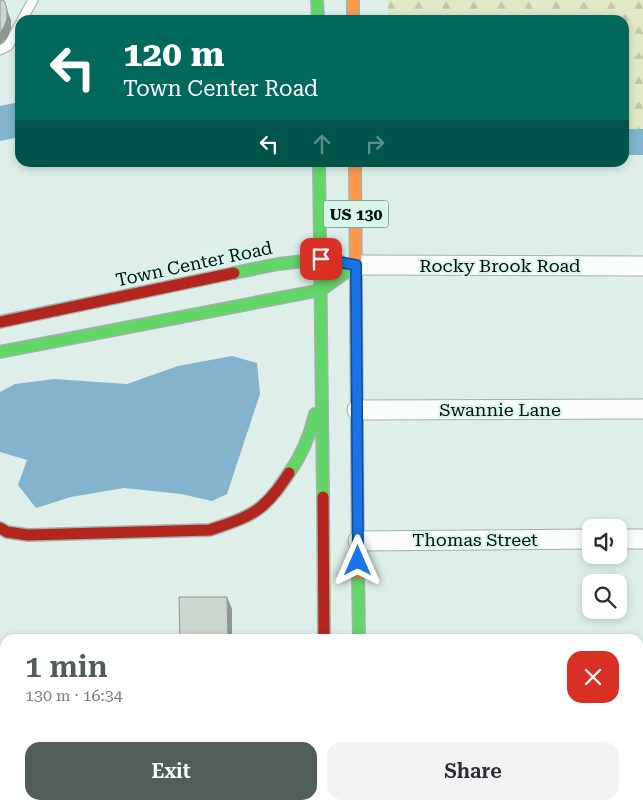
<!DOCTYPE html>
<html lang="en">
<head>
<meta charset="utf-8">
<style>
	:root { --surface:#fff; --page:#f2f2f3; --text:#2b2b33; --muted:#7c7c81; --accent:#515d59 }
	body { margin:0; font-family:"Roboto Serif",serif; background:var(--page); color:var(--text); height:100vh; display:flex; flex-direction:column; font-size:19px; white-space:nowrap }
	* { box-sizing:border-box; margin:0 }
	p { font-size:16px; color:var(--muted) }
	.icon { flex:none; width:28px; height:28px; fill:none; stroke:currentColor; stroke-width:2; stroke-linecap:round; stroke-linejoin:round }
	.map { position:relative; flex:1; overflow:hidden }
	.panel { position:absolute; left:0px; top:634px; width:644px; height:176px; display:flex; flex-direction:column; background:var(--surface); border-radius:15px 15px 0 0; box-shadow:0 2px 8px #0003 }
	.panel>* { flex:none }
	.banner { position:absolute; left:15px; top:15px; width:614px; height:152px; border-radius:15px; box-shadow:0 2px 8px #0003; background:#00695c; color:#fff; overflow:hidden }
	.fabs { position:absolute; left:582px; top:519px; display:grid; gap:10px }
	.fabs a { display:grid; place-items:center; width:45px; height:45px; border-radius:10px; background:var(--surface); box-shadow:0 2px 8px #0003; font-size:25px }
	.pin { position:absolute; display:grid; place-items:center; width:42px; height:42px; color:#fff; margin:-21px; border-radius:10px; box-shadow:0 2px 8px #0006 }
	.me { position:absolute; width:55px; margin:-28px; rotate:0deg; stroke-linejoin:round; filter:drop-shadow(0 0 4px #0008) }
	.turn { display:flex; align-items:center; gap:18px; height:105px; padding:0 25px; font-size:22px }
	.turn .icon { width:65px; height:65px; stroke-width:2.5 }
	.turn b { display:block; font-size:35px; line-height:42px }
	.lanes { display:flex; align-items:center; height:48px; padding:0 25px; background:#0003; justify-content:center; gap:25px; direction:ltr }
	.lanes .off { opacity:.35 }
	.round { display:grid; place-items:center; flex:none; width:52px; height:52px; border-radius:15px; background:var(--page) }
	.overview { display:flex; align-items:center; justify-content:space-between; height:85px; padding:0 25px }
	h1 { font-size:30px; font-weight:600; line-height:38px; color:var(--accent) }
	.cta { display:flex; gap:10px; margin-top:auto; padding:10px 25px }
	.cta a { flex:1; height:58px; border-radius:15px; background:var(--accent); color:#fff; font-size:20px; font-weight:600; line-height:58px; text-align:center }
	.cta a+a { background:var(--page); color:var(--text) }
	.map>svg:first-child { display:block }
</style>
</head>
<body>
<div class="map">
<svg width="643" height="809" viewBox="0 0 643 809">
	<defs>
		<pattern id="forest-firs" width="22" height="20" patternUnits="userSpaceOnUse" patternTransform="scale(1.25)"><rect width="22" height="20" fill="#e0e8c6"/><path d="M5 1l3.5 6h-7zM16 11l3.5 6h-7z" fill="#bfc6a9"/></pattern>
	</defs>
	<rect width="100%" height="100%" fill="#deefe9"/>
	<path fill="url(#forest-firs)" d="M388 0H643V129H624V20H388Z"/>
	<g fill="#84b3ce">
		<path d="M20 102V137L0 141V106Z"/>
		<rect x="624" y="129" width="19" height="26"/>
		<path d="M232 356 257 363 260 394 227 494 212 501 181 494 124 488 71 497 36 508 18 485 27 460 0 452V392L15 384 54 379 127 384 178 366Z"/>
	</g>
	<g fill="none" stroke-linecap="round" stroke-linejoin="round">
		<defs>
			<g id="lane">
				<path d="M22 20 33 0"/>
				<path d="M0 50 8 46 20 24"/>
				<path d="M234 805 240 809"/>
				<path d="M224 809V805"/>
				<path d="M276 809 285 805"/>
			</g>
			<g id="street">
				<path d="M356 265 643 266"/>
				<path d="M357 410 643 409"/>
				<path d="M619 539H643"/>
				<path d="M358 541 591 539"/>
				<path d="M451 809 461 805"/>
			</g>
			<g id="fast">
				<path d="M317 0 318 20"/>
				<path d="M319 162 323 497"/>
				<path d="M234 273 278 264 321 259 341 262"/>
				<path d="M0 352 321 290 356 265"/>
				<path d="M289 473C302 455 310 435 315 414"/>
				<path d="M358 573 359 639"/>
				<path d="M326 805V809"/>
				<path d="M360 805V809"/>
			</g>
			<g id="slow">
				<path d="M353 0V20"/>
				<path d="M355 162 358 573"/>
			</g>
			<g id="jam">
				<path d="M0 322 234 273"/>
				<path d="M323 497 324 639"/>
				<path d="M0 528 7 532 28 535 210 530C227 524 248 518 261 507 273 497 281 485 289 473"/>
			</g>
		</defs>
		<use href="#lane" stroke="#a4b0ac" stroke-width="11"/>
		<use href="#street" stroke="#a4b0ac" stroke-width="21"/>
		<use href="#fast" stroke="#a4b0ac" stroke-width="14"/>
		<use href="#slow" stroke="#a4b0ac" stroke-width="14"/>
		<use href="#jam" stroke="#a4b0ac" stroke-width="14"/>
		<use href="#lane" stroke="#fafdfc" stroke-width="9"/>
		<use href="#street" stroke="#fafdfc" stroke-width="19"/>
		<use href="#fast" stroke="#63d668" stroke-width="11"/>
		<use href="#slow" stroke="#ff974d" stroke-width="11"/>
		<use href="#jam" stroke="#b3261e" stroke-width="11"/>
	</g>
	<g fill="#8e9691">
		<path d="M7 10 11 20V28L8 37 0 45V33Z"/>
		<path d="M227 597 232 609V639H228Z"/>
	</g>
	<g fill="#cbd6cf" stroke="#8e9691">
		<path d="M0 0H3L5 2 7 10V19L4 27 0 33Z"/>
		<path d="M179 597H227L228 639H180Z"/>
	</g>
	<g fill="none" stroke-linecap="round" stroke-linejoin="round">
		<defs>
			<path id="route" d="M321 259 356 265 358 561"/>
		</defs>
		<use href="#route" stroke="#114b97" stroke-width="12"/>
		<use href="#route" stroke="#1a73e8" stroke-width="9"/>
	</g>
	<g text-anchor="middle" stroke-width="4" stroke-linejoin="round" paint-order="stroke">
		<rect fill="#d7f6ec" stroke="#44544f" stroke-width="1" x="323.5" y="200.5" width="65" height="27" rx="4"/>
		<g font-size="16" font-weight="bold" fill="#050f0c">
			<text x="356" y="220">US 130</text>
		</g>
		<g font-size="18" fill="#050f0c" stroke="#d7f6ec">
			<text transform="translate(194 264) rotate(-12)" y="6">Town Center Road</text>
			<text x="500" y="272">Rocky Brook Road</text>
			<text x="500" y="416">Swannie Lane</text>
			<text x="475" y="546">Thomas Street</text>
		</g>
	</g>
</svg>
<div class="fabs">
<a><svg class="icon" aria-label="sound" viewBox="0 0 24 24"><path d="M4 9h4l5-4v14l-5-4H4zM17 9q2 3 0 6"/></svg></a>
<a><svg class="icon" aria-label="search" viewBox="0 0 24 24"><circle cx="10" cy="10" r="6"/><path d="M15 15l6 6"/></svg></a>
</div>
<div class="pin" style="left:321px;top:259px;background:#d93025"><svg class="icon" aria-label="arrive" viewBox="0 0 24 24"><path d="M6 21V4h12l-3 4 3 4H6"/></svg></div>
<svg class="me" style="left:358px;top:561px" viewBox="-20 -20 40 40"><path d="M0-17L14 15 0 8-14 15z" fill="#1a73e8" stroke="#fff" stroke-width="4"/></svg>
<div class="banner">
<div class="turn"><svg class="icon" aria-label="left" viewBox="0 0 24 24"><path d="M17 20v-9H6M10 6l-5 5 5 5"/></svg><div><b>120 m</b>Town Center Road</div></div>
<div class="lanes"><svg class="icon" aria-label="left" viewBox="0 0 24 24"><path d="M17 20v-9H6M10 6l-5 5 5 5"/></svg><svg class="icon off" aria-label="ahead" viewBox="0 0 24 24"><path d="M12 20V5M6 11l6-6 6 6"/></svg><svg class="icon off" aria-label="right" viewBox="0 0 24 24"><path d="M7 20v-9h11M14 6l5 5-5 5"/></svg></div>
</div>
<section class="panel">
<div class="overview"><div><h1>1 min</h1><p>130 m · 16:34</p></div><a class="round" style="background:#d93025;color:#fff"><svg class="icon" aria-label="close" viewBox="0 0 24 24"><path d="M6 6l12 12M18 6L6 18"/></svg></a></div>
<div class="cta"><a>Exit</a><a>Share</a></div>
</section>
</div>
</body>
</html>
